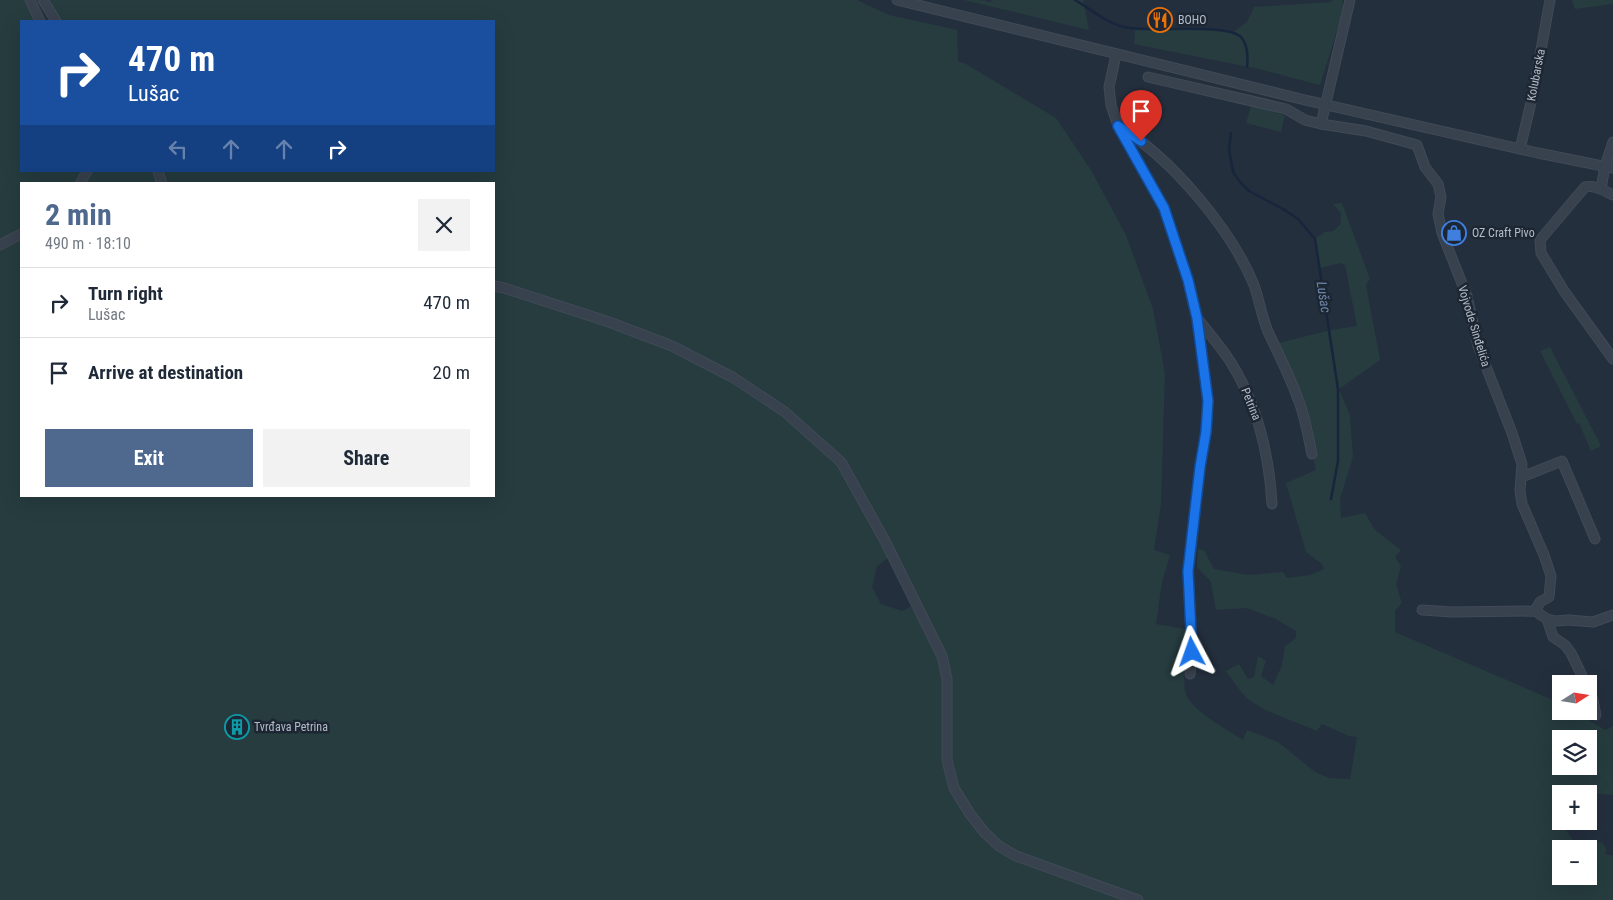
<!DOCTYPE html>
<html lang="en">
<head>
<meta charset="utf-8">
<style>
	:root { --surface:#fff; --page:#f2f2f3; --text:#1f2937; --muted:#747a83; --line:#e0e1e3; --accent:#4f688e }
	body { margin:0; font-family:"Roboto Condensed",sans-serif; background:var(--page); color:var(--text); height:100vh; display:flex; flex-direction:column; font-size:19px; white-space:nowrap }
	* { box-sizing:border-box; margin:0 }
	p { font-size:16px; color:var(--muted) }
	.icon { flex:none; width:28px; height:28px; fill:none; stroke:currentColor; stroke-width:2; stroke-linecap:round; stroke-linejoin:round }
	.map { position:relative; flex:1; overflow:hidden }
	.details { position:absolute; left:20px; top:182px; width:475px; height:315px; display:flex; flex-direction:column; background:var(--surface); border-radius:0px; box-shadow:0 5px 20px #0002 }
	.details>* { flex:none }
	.hud { position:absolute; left:20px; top:20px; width:475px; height:152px; border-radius:0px; box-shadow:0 5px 20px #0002; background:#1a4fa0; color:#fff; overflow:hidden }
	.needle { width:32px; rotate:78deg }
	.tools { position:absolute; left:1552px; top:675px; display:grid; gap:10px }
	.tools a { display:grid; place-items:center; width:45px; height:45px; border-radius:0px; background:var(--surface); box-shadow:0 5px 20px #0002; font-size:25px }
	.pin { position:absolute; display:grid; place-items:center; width:42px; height:42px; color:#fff; margin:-51px -21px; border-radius:50% 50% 50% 0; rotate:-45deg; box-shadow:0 0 5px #0007 }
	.pin .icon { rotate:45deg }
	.me { position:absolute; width:55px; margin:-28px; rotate:356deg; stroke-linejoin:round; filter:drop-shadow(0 0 4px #0008) }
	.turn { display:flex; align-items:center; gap:18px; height:105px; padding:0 25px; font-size:22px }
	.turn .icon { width:65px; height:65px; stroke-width:2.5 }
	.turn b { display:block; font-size:35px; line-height:42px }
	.lanes { display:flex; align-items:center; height:48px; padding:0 25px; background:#0003; justify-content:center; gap:25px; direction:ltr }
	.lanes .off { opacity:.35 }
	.round { display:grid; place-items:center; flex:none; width:52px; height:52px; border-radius:0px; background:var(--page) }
	.overview { display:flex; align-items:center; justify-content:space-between; height:85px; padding:0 25px }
	h1 { font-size:30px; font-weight:700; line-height:38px; color:var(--accent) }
	.cta { display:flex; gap:10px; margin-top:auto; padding:10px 25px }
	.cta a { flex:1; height:58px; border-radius:0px; background:var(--accent); color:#fff; font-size:20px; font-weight:700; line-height:58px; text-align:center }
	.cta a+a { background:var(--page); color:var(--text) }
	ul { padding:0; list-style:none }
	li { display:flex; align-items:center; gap:15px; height:70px; padding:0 25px; border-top:1px solid var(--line) }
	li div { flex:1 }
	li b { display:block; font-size:19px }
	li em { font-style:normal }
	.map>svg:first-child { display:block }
</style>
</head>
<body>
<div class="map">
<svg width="1613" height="900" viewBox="0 0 1613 900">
	<rect width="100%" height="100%" fill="#242f3e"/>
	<g fill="#263c3f" fill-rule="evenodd">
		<path d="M0 0H29L39 21H21V171H86L78 184H21V233L0 244Z"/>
		<path d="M44 0H857L889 15 957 30 958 61 966 64 1056 118 1091 170 1126 235 1153 309 1165 374 1161 504 1154 550 1170 555 1162 582 1156 624 1185 629C1185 642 1182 684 1186 694 1192 711 1228 730 1243 740L1247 730 1278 742 1315 772 1329 778 1350 779 1357 737 1349 736 1322 724 1317 731 1265 710 1249 700 1241 692 1226 671 1239 664 1248 679 1254 677 1258 656 1266 661 1261 676 1273 685 1282 665 1285 646 1296 638V631L1276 619 1247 608 1216 610 1211 582 1197 567 1198 549 1204 550 1214 569 1248 575 1283 572 1287 578 1310 575 1324 569 1322 564 1306 552 1286 483 1316 470 1299 401 1274 344 1331 330 1357 326 1345 265 1340 263 1320 268 1315 239 1325 232 1333 231 1340 225 1341 213 1333 204 1342 203 1370 279 1366 285 1380 360 1339 389 1350 415 1353 457 1340 499 1341 518 1365 513 1375 530 1401 550 1395 557 1401 566 1396 584 1402 603 1395 611V632L1551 699 1561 705V711H1573L1605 730 1613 726V795L1584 793 1561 794V821H1572L1566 830 1577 846 1602 842 1606 848 1605 854 1613 856V900H1141L1017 855 986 832 951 775 948 678 842 461 786 411 672 345 494 285V184H164L159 171H494V21H57ZM1561 739H1589V766H1561ZM1561 849H1589V876H1561Z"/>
		<path d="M964 0H981L990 2 993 0H1083L1089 30Z"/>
		<path d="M1332 0H1343L1342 15 1320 85 1259 69 1134 44 1135 29 1213 30 1233 32 1247 22 1254 7 1331 2Z"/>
		<path d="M1572 0H1613V4L1575 9Z"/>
		<path d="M1251 106 1285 115 1281 132 1246 123Z"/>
		<path d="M88 171H157L161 184H81Z"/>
		<path d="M21 235V496H494V287L671 347 733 379 784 412 840 463 891 556 877 566 872 587 881 604 902 611 916 604 941 656 953 788 998 847 1134 900H0V246Z"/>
		<path d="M1550 347 1601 446 1591 451 1579 423 1577 424 1540 351Z"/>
	</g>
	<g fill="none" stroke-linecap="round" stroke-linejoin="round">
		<g stroke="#17263c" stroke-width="2.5">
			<path d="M1075 0C1092 10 1110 26 1130 28 1153 32 1227 23 1241 37 1248 45 1248 58 1247 67"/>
			<path d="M1231 133 1229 149 1233 172 1240 182 1249 191 1283 209 1298 219 1315 239 1338 389V461L1331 499"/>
		</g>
		<defs>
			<g id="minor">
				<path d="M30 0 40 21"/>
				<path d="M43 0 56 21"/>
				<path d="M897 0 1305 100 1538 153 1613 168"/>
				<path d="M1350 0 1321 124 1366 131 1417 145 1425 167 1438 184 1441 197 1438 214 1442 233 1467 296 1478 346 1512 433 1522 464 1520 491 1522 504 1544 555 1551 576 1549 597 1540 602 1535 611"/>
				<path d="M1116 55 1109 87 1111 105 1118 126 1164 208 1188 280 1197 318 1208 401 1206 432 1200 467 1188 571 1192 652 1190 674"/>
				<path d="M1148 77 1286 109 1305 120 1321 124"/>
				<path d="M1120 127C1172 159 1231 229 1254 285 1260 302 1262 320 1270 336 1280 357 1290 377 1298 399 1305 416 1308 436 1312 454"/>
				<path d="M1520 149 1533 94 1550 0"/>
				<path d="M158 171 162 184"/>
				<path d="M80 184 87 171"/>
				<path d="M1601 189 1605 166 1613 142"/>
				<path d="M1613 195C1604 191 1595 185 1585 187L1540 240 1541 253 1564 291 1613 359"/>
				<path d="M0 245 21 234"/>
				<path d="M494 286 504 288 609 322 672 346 734 378 785 412 841 462 885 541 942 656 947 679V760L954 788 970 814 985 833 999 846 1016 856 1138 900"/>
				<path d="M1197 318C1208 332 1220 346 1230 361 1258 405 1269 453 1272 504"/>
				<path d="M1522 477 1562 461 1595 539"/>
				<path d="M1422 610 1452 612 1535 611 1547 619 1555 621 1569 620 1593 622 1613 615"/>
				<path d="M1547 619 1553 637 1565 645 1571 653 1586 684"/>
				<path d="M1589 690 1593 700 1596 715"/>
			</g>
		</defs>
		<use href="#minor" stroke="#414a57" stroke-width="11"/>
		<use href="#minor" stroke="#38414e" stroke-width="9"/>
	</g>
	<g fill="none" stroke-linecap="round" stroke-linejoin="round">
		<defs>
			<path id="route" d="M1141 141 1118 126 1164 208 1188 280 1197 318 1208 401 1206 432 1200 467 1188 571 1192 652"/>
		</defs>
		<use href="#route" stroke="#114b97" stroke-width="12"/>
		<use href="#route" stroke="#1a73e8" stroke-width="9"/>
	</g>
	<defs>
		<symbol id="restaurant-ring" viewBox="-11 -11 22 22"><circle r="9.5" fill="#1d2633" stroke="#e8710a" stroke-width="1.5"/><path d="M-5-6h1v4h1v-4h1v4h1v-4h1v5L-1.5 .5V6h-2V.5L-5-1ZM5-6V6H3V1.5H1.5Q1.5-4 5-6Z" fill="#e8710a"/></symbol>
		<symbol id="shop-ring" viewBox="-11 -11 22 22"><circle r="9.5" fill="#1d2633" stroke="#3f7fe0" stroke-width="1.5"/><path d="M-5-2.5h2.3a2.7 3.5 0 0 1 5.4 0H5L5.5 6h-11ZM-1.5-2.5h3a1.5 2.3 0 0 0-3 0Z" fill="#3f7fe0"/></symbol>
		<symbol id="building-ring" viewBox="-11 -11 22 22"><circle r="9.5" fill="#1d2633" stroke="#0f9aa8" stroke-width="1.5"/><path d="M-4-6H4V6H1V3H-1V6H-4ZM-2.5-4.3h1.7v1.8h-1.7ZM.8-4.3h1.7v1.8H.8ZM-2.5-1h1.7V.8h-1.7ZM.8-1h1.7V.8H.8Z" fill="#0f9aa8"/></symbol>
	</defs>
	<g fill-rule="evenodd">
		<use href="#restaurant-ring" x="1146" y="6" width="28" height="28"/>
		<use href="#shop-ring" x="1440" y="219" width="28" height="28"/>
		<use href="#building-ring" x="223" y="713" width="28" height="28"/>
	</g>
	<g text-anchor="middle" stroke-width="5" stroke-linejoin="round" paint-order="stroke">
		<g font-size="12" fill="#b4bcc9" stroke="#1d2633" text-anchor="start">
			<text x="1178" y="24">BOHO</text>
			<text x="1472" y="237">OZ Craft Pivo</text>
			<text x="254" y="731">Tvrđava Petrina</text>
		</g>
		<g font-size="12" fill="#b4bcc9" stroke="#1d2633">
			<text transform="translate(1536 75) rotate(-79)" y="4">Kolubarska</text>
			<text transform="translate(1474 326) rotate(73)" y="4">Vojvode Sinđelića</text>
			<text transform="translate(1251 404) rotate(68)" y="4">Petrina</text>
		</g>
		<g font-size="14" font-style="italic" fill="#6d86a8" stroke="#1d2633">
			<text transform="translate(1324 297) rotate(81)" y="5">Lušac</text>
		</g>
	</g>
</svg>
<div class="tools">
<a><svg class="needle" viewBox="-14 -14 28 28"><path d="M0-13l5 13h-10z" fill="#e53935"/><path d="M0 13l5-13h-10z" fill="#747a83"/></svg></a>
<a><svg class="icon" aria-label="layers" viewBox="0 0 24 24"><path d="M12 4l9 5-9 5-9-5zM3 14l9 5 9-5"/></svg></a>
<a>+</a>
<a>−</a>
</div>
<div class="pin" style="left:1141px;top:141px;background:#d93025"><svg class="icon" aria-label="arrive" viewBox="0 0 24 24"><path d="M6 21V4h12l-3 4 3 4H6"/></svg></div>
<svg class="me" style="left:1192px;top:652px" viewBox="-20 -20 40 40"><path d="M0-17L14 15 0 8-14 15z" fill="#1a73e8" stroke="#fff" stroke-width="4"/></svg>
<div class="hud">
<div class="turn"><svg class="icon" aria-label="right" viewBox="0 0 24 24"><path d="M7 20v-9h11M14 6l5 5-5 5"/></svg><div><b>470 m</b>Lušac</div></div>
<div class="lanes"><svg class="icon off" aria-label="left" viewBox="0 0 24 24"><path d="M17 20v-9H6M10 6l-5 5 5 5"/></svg><svg class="icon off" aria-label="ahead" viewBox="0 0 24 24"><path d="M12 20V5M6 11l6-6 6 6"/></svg><svg class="icon off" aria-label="ahead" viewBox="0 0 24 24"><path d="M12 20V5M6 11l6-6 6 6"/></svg><svg class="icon" aria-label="right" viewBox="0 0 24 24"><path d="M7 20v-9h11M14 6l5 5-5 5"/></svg></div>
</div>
<section class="details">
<div class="overview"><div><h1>2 min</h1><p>490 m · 18:10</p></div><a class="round"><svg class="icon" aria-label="close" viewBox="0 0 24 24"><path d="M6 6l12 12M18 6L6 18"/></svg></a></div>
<ul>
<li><svg class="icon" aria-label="right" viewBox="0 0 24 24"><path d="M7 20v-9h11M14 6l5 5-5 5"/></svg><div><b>Turn right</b><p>Lušac</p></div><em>470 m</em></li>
<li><svg class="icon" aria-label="arrive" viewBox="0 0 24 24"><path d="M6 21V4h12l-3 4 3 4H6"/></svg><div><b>Arrive at destination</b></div><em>20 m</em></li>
</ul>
<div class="cta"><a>Exit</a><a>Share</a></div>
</section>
</div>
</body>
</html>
